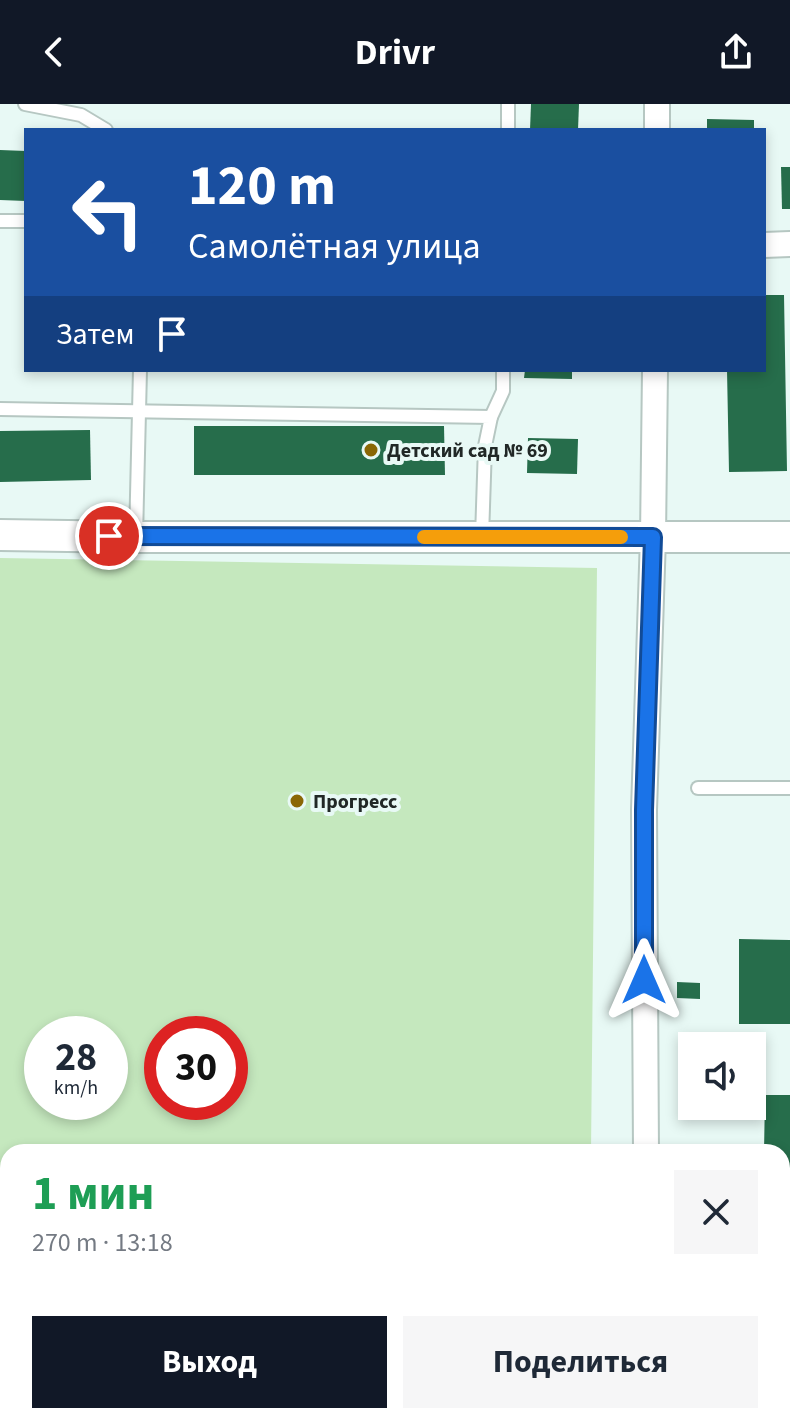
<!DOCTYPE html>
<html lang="ru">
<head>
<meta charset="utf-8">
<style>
	:root { --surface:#fff; --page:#f6f6f7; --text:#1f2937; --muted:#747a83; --accent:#111827 }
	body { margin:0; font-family:"Source Sans 3",sans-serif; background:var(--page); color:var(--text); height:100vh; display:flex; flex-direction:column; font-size:30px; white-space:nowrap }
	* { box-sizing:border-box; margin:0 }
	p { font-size:26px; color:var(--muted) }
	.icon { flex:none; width:44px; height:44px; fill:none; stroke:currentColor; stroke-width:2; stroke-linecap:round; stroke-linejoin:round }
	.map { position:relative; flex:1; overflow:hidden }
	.sheet { position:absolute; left:0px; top:1040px; width:790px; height:280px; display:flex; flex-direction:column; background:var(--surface); border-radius:24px 24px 0 0; box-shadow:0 4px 12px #0003 }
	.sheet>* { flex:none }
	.hud { position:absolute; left:24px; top:24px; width:742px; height:244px; border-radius:0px; box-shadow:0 4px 12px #0003; background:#1a4fa0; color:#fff; overflow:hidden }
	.controls { position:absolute; left:678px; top:928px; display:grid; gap:16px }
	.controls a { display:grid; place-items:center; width:88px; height:88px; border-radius:0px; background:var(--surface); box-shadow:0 4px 12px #0003; font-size:40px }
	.speed { position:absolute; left:24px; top:912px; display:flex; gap:16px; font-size:40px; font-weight:700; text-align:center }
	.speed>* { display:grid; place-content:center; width:104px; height:104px; border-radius:50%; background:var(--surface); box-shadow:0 4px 12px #0003; line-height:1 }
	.speed small { font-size:20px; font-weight:400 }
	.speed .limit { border:12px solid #d22; background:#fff; color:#111 }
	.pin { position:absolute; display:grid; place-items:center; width:68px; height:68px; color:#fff; margin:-34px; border:4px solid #fff; border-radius:50%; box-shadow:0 2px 8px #0007 }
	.me { position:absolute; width:88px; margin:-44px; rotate:0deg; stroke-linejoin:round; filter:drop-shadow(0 0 6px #0008) }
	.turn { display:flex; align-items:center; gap:28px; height:168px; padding:0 32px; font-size:36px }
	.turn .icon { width:104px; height:104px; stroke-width:2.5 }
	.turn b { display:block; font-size:56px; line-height:68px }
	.then { display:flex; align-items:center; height:76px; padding:0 32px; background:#0003; gap:16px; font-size:30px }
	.round { display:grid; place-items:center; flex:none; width:84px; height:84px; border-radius:0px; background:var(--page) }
	.summary { display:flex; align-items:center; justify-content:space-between; height:136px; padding:0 32px }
	h1 { font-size:48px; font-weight:700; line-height:60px; color:#1e9e55 }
	.button { display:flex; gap:16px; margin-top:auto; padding:16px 32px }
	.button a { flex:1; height:92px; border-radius:0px; background:var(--accent); color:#fff; font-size:32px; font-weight:700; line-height:92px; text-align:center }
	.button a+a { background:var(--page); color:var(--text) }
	header { display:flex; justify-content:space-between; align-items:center; height:104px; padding:0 32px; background:var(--accent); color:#fff; font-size:36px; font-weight:700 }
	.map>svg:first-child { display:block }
</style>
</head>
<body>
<header><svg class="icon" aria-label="back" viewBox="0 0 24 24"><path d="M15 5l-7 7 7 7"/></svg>Drivr<svg class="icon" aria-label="share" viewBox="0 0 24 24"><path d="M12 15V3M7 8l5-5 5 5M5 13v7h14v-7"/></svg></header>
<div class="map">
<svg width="790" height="1320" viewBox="0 0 790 1320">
	<rect width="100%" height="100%" fill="#e8f9f5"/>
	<g fill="#c5e8be" fill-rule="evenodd">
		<path d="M0 454 597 464 591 1048H8V1301L0 1300ZM42 930H110V998H42ZM230 930V998H162V930Z"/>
		<path d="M315 1312H588V1320H532Z"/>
	</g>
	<g fill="#266d4b">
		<path d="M531 0H579L578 26H530Z"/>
		<path d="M707 15 754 16V26H707Z"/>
		<path d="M0 46 26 47V97L0 96Z"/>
		<path d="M781 63H790V105H782Z"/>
		<path d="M764 191H784L787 367 729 368 727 266H764Z"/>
		<path d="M525 266H572V275L524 274Z"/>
		<path d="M194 322H444L445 371H194Z"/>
		<path d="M90 326 91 376 0 378V327Z"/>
		<path d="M528 334 578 335 577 370 527 369Z"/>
		<path d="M739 835 790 836V920H739Z"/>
		<path d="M677 878 700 879V895L677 894Z"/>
		<path d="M765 991H790V1178H782V1048H764Z"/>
	</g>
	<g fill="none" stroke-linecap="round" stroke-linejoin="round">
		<defs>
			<g id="service">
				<path d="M25 0 81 11 106 26"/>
				<path d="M508 26V0"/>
				<path d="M0 117H26"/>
				<path d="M0 305 491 313 485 342 482 433"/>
				<path d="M491 313 503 287V266"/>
				<path d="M136 433 140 266"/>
				<path d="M698 684H790"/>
				<path d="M677 1312 790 1317"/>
			</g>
			<g id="minor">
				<path d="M657 26V0"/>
				<path d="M764 141 790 140"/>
				<path d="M646 1048 644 706 653 433 655 266"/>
				<path d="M646 1320 647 1312"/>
			</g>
			<path id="tertiary" d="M0 431 136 433H790"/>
		</defs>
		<use href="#service" stroke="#b6c7c2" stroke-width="16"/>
		<use href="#minor" stroke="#b6c7c2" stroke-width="28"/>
		<use href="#tertiary" stroke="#b6c7c2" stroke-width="34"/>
		<use href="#service" stroke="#fff" stroke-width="12"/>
		<use href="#minor" stroke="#fff" stroke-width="24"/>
		<use href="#tertiary" stroke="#fff" stroke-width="30"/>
	</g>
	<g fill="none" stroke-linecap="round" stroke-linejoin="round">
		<defs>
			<path id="route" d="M109 432 653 433 644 706V876"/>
		</defs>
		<use href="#route" stroke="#114b97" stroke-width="20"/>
		<use href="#route" stroke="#1a73e8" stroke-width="14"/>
		<path stroke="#f59e0b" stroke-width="14" d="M424 433H621"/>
	</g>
	<g fill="#8a6705" stroke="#e8f9f5" stroke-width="3">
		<circle cx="371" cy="346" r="8"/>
		<circle cx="297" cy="697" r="8"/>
	</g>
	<g text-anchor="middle" stroke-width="8" stroke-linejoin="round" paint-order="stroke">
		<g font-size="20" font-weight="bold" fill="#212826" stroke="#e8f9f5" text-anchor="start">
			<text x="387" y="353">Детский сад № 69</text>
			<text x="313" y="704">Прогресс</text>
		</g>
	</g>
</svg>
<div class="controls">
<a><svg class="icon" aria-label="sound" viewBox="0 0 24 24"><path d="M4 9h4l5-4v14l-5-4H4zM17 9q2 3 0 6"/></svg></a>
</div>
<div class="speed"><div>28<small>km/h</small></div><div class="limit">30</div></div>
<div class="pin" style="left:109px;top:432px;background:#d93025"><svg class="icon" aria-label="arrive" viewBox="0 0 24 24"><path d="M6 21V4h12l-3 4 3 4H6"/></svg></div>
<svg class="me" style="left:644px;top:876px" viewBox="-20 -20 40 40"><path d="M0-17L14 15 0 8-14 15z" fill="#1a73e8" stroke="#fff" stroke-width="4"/></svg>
<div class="hud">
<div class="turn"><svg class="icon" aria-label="left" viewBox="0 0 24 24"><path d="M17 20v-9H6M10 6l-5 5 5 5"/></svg><div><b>120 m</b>Самолётная улица</div></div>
<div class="then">Затем<svg class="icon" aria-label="arrive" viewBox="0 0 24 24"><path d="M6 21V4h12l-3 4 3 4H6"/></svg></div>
</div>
<section class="sheet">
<div class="summary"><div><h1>1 мин</h1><p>270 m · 13:18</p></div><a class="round"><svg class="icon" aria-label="close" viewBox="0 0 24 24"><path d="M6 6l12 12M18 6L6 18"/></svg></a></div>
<div class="button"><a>Выход</a><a>Поделиться</a></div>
</section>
</div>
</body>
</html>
